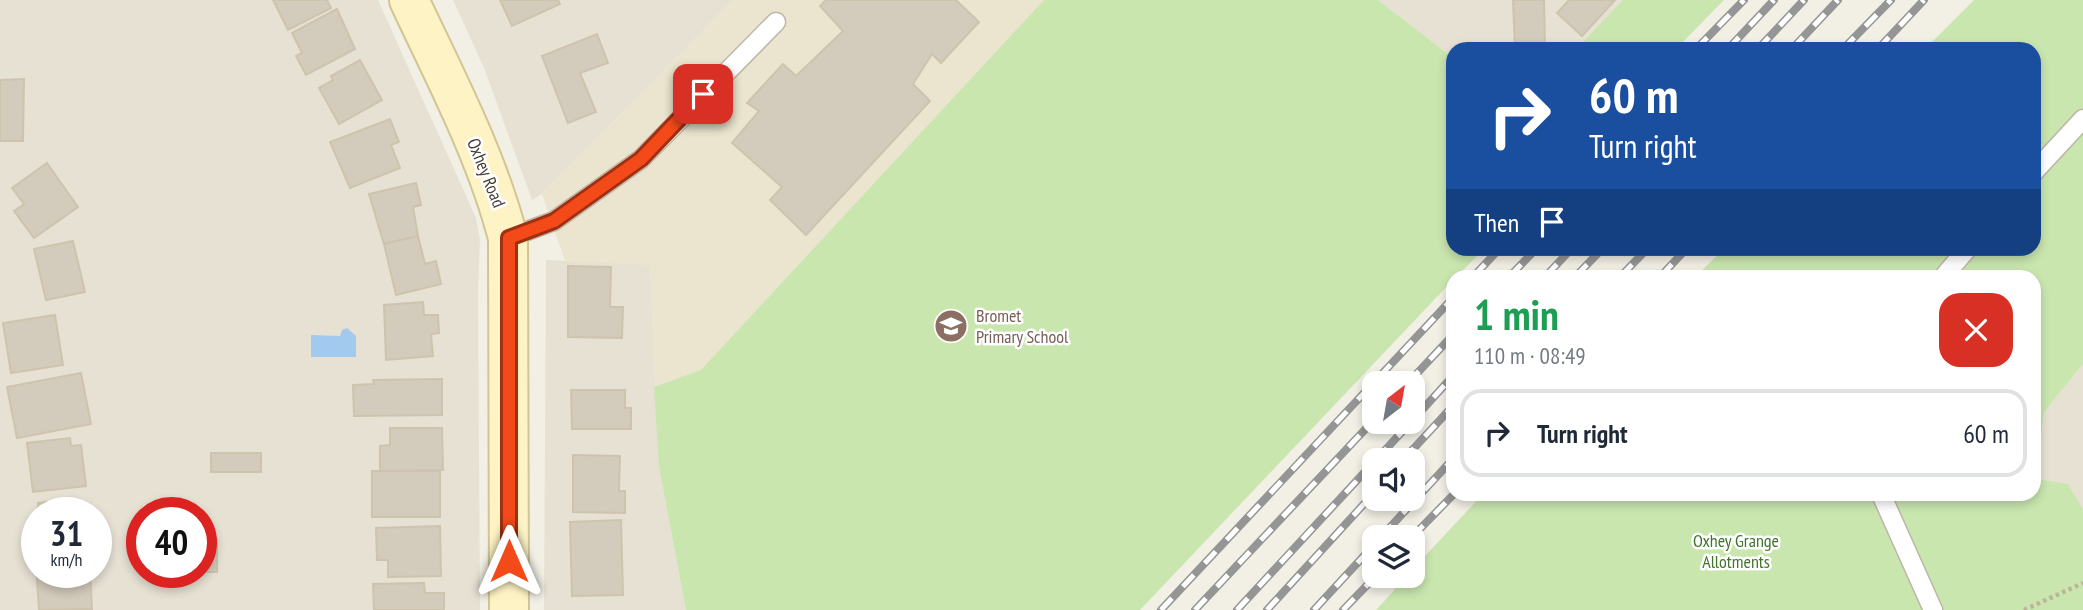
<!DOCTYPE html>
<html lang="en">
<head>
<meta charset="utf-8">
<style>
	:root { --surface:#fff; --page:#f6f6f7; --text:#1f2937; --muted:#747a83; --line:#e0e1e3 }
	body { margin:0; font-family:"PT Sans Narrow",sans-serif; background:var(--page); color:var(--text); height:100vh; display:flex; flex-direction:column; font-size:26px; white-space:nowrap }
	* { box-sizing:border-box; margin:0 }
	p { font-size:23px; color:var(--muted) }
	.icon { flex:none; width:38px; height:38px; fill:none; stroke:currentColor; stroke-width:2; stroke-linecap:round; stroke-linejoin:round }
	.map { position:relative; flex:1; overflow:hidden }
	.details { position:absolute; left:1446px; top:270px; width:595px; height:231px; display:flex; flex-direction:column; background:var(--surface); border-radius:21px; box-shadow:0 4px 10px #0003 }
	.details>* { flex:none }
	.banner { position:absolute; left:1446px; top:42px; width:595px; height:214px; border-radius:21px; box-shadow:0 4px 10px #0003; background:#1a4fa0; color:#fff; overflow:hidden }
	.needle { width:46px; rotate:31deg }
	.fabs { position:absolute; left:1362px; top:371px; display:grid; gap:14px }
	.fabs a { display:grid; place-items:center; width:63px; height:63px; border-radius:14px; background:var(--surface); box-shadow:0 4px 10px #0003; font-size:35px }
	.speed { position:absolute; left:21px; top:497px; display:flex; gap:14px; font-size:35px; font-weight:700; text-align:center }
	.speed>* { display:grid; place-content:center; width:91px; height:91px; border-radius:50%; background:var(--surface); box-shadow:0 4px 10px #0003; line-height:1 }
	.speed small { font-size:18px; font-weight:400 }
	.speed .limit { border:10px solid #d22; background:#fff; color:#111 }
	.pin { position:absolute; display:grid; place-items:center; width:60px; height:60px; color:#fff; margin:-30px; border-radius:14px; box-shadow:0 4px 10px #0006 }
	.me { position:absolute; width:77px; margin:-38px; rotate:0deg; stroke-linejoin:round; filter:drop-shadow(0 0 5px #0008) }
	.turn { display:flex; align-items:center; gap:24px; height:147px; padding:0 28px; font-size:32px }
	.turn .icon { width:91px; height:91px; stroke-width:2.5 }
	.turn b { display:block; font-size:49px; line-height:60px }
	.then { display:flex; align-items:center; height:66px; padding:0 28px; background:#0003; gap:14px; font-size:26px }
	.round { display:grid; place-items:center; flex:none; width:74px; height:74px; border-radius:21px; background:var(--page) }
	.headline { display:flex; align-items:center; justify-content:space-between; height:119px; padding:0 28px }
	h1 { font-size:42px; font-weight:700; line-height:52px; color:#1e9e55 }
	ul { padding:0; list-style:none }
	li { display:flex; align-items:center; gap:21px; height:88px; margin:0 14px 10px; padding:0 14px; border:4px solid var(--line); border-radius:21px }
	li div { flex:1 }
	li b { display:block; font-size:26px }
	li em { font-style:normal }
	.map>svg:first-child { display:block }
</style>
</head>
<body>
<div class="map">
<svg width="2083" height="610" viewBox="0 0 2083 610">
	<rect width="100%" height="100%" fill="#f2efe5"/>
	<g fill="#e6e1d3" fill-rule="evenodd">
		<path d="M0 0H378L476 218 480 240 478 291 480 610H0ZM37 513H96V572H37ZM142 513H201V572H142Z"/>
		<path d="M453 0H733L542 194 532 200 484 68Z"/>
		<path d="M1378 0H1623L1576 49H1452V57Z"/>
		<path d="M546 260 650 264 659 467 686 610H544Z"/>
		<path d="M2083 364V509L2068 484 2035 480 2044 412Z"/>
	</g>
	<path fill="#ebe5cf" d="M733 0H1338L659 467 650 265 565 261 542 194Z"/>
	<g fill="#c9e6af">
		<path d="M1044 0H1378L1452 57V248L1484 249 1457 276H1452V281L1140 610H686L659 467 654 387 701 370Z"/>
		<path d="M1623 0H1724L1676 49H1576Z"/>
		<path d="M1974 0H2083V364L2044 412 2036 479 2068 484 2083 509V610H1376L1407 576H1412V570L1483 494H2034V276H1696L1724 249 2034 248V49H1925Z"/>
	</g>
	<path fill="#a2caee" d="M347 328 356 336V357H311V335L340 336 342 330Z"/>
	<g fill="#d3cbbb" stroke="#cec4ae" stroke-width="2">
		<path d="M273 0H327L331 8 288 30Z"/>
		<path d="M500 0H558L560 4 512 26Z"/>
		<path d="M826 0H956L979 22 941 63 932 54 913 84 930 101 806 235 770 200 782 187 732 143 759 111 747 103 783 64 796 76 843 31 820 6Z"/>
		<path d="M1513 0H1544L1545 49H1515Z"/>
		<path d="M1569 0H1615L1582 36 1557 13Z"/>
		<path d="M337 9 355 49 306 75 296 56 302 53 292 33Z"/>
		<path d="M597 34 608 63 580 73 596 112 568 123 542 56Z"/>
		<path d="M360 60 382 100 339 124 319 88 333 80 331 76Z"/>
		<path d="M24 79 23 141H0V80Z"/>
		<path d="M390 119 399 142 391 145 400 168 350 188 330 142Z"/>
		<path d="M47 163 78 207 34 238 14 211 24 204 12 188Z"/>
		<path d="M416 183 421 205 413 207 418 236 384 244 369 194Z"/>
		<path d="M418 236 425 264 436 261 441 284 396 295 384 244Z"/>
		<path d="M73 241 85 292 46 300 34 249Z"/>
		<path d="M568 266 611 267 610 307H623L622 338 568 337Z"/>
		<path d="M423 302 424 315H438L439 333 431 334 433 356 386 360 384 305Z"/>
		<path d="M55 315 63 365 11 373 3 323Z"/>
		<path d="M81 373 91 424 17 438 7 387Z"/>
		<path d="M442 379V415L354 416 353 385 374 384 373 380Z"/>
		<path d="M571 390H625V408H631V429H572Z"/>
		<path d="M390 428H442L443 470 380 471V446L390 445Z"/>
		<path d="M70 438 71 446 81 445 86 486 33 492 27 443Z"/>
		<rect x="211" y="453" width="50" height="19"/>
		<path d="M573 455 620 456 619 491H625V513L573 512Z"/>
		<rect x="372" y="471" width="68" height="46"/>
		<path d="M77 499 78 513H39L38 503Z"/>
		<path d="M621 520 623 595 572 596 570 522Z"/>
		<path d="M440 526 441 576 388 577V560H377L376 528Z"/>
		<rect x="201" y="539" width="16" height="33"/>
		<path d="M36 565 37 572H90L92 609 39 610Z"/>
		<path d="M424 583 425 593H444V610H374L373 584Z"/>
	</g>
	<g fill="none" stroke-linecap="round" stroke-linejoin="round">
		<defs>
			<g id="lane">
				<path d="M2034 172 2083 119"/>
				<path d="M508 238 554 221 641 159 776 22"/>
				<path d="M1944 276 1968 248"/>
				<path d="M1881 494 1933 610"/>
			</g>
			<path id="secondary" d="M409 0C445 77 487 156 508 238L509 610"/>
		</defs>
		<use href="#lane" stroke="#bdb7a8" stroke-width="21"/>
		<use href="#secondary" stroke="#d1c596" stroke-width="42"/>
		<path stroke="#beb49a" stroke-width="4.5" stroke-dasharray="3.5 3.5" stroke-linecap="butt" d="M2024 610 2083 583"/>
		<use href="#lane" stroke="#fff" stroke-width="18"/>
		<use href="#secondary" stroke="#fdf3c4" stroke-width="38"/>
		<defs>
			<g id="rail">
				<path d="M1696 49 1744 0"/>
				<path d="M1728 49 1774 0"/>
				<path d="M1758 49 1804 0"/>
				<path d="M1792 49 1838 0"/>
				<path d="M1843 49 1891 0"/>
				<path d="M1878 49 1924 0"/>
				<path d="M1474 276 1500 248"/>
				<path d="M1510 276 1537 248"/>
				<path d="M1546 276 1572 248"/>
				<path d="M1576 276 1603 248"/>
				<path d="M1621 276 1648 248"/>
				<path d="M1661 276 1687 248"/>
				<path d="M1408 383 1452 336"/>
				<path d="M1412 421 1452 377"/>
				<path d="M1376 460 1411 422"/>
				<path d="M1403 460 1452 407"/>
				<path d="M1381 537 1452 460"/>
				<path d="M1412 537 1454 494"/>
				<path d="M1161 610 1452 299"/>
				<path d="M1195 610 1374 420"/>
				<path d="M1237 610 1374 462"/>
				<path d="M1267 610 1374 493"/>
				<path d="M1314 610 1374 545"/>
				<path d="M1343 610 1376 576"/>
			</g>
		</defs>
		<use href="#rail" stroke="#959595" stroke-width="8"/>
		<use href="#rail" stroke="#fff" stroke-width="5" stroke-dasharray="16" stroke-linecap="butt"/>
	</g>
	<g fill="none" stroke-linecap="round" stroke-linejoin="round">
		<defs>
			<path id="route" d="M509 561V238L554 221 641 159 703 94"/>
		</defs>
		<use href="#route" stroke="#9f3011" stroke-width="18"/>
		<use href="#route" stroke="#f44a1a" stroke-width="12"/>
	</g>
	<defs>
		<symbol id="school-disc" viewBox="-11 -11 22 22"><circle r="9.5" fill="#8d6e63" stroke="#fff"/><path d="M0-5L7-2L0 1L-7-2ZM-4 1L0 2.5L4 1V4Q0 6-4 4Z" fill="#fff"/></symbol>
	</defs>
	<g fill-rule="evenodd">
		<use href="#school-disc" x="932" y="307" width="38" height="38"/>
	</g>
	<g text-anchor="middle" stroke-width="5" stroke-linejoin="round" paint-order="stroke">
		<g font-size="18" fill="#443f35" stroke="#fff">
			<text transform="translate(486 173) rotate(68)" y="6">Oxhey Road</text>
		</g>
		<g font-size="18" fill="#785e54" stroke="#fff" text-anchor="start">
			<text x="976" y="322">Bromet<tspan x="976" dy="21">Primary School</tspan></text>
		</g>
		<g font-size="18" fill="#41742a" stroke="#fff">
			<text x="1736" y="547">Oxhey Grange<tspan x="1736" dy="21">Allotments</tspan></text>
		</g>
	</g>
</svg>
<div class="fabs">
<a><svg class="needle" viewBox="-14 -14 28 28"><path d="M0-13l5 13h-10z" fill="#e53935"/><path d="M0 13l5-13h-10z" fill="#747a83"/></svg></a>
<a><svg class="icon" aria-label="sound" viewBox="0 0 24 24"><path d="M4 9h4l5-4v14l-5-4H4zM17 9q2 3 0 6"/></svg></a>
<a><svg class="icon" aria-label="layers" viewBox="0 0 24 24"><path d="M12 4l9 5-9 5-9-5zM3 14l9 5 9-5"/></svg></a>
</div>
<div class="speed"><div>31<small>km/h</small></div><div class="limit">40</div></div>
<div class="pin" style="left:703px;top:94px;background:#d93025"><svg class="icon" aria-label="arrive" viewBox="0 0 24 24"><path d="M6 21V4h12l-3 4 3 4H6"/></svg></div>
<svg class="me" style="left:509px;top:561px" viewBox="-20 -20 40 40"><path d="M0-17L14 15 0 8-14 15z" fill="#f44a1a" stroke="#fff" stroke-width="4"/></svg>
<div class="banner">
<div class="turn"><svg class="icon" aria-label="right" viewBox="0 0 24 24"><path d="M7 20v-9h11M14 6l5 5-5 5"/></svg><div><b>60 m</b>Turn right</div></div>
<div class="then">Then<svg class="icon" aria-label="arrive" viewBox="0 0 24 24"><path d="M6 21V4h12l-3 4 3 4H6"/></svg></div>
</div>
<section class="details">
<div class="headline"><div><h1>1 min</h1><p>110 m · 08:49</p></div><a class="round" style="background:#d93025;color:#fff"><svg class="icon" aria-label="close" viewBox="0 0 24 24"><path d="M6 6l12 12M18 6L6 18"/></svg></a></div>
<ul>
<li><svg class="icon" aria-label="right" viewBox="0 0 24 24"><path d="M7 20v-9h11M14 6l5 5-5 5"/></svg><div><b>Turn right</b></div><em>60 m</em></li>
</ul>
</section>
</div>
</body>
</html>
